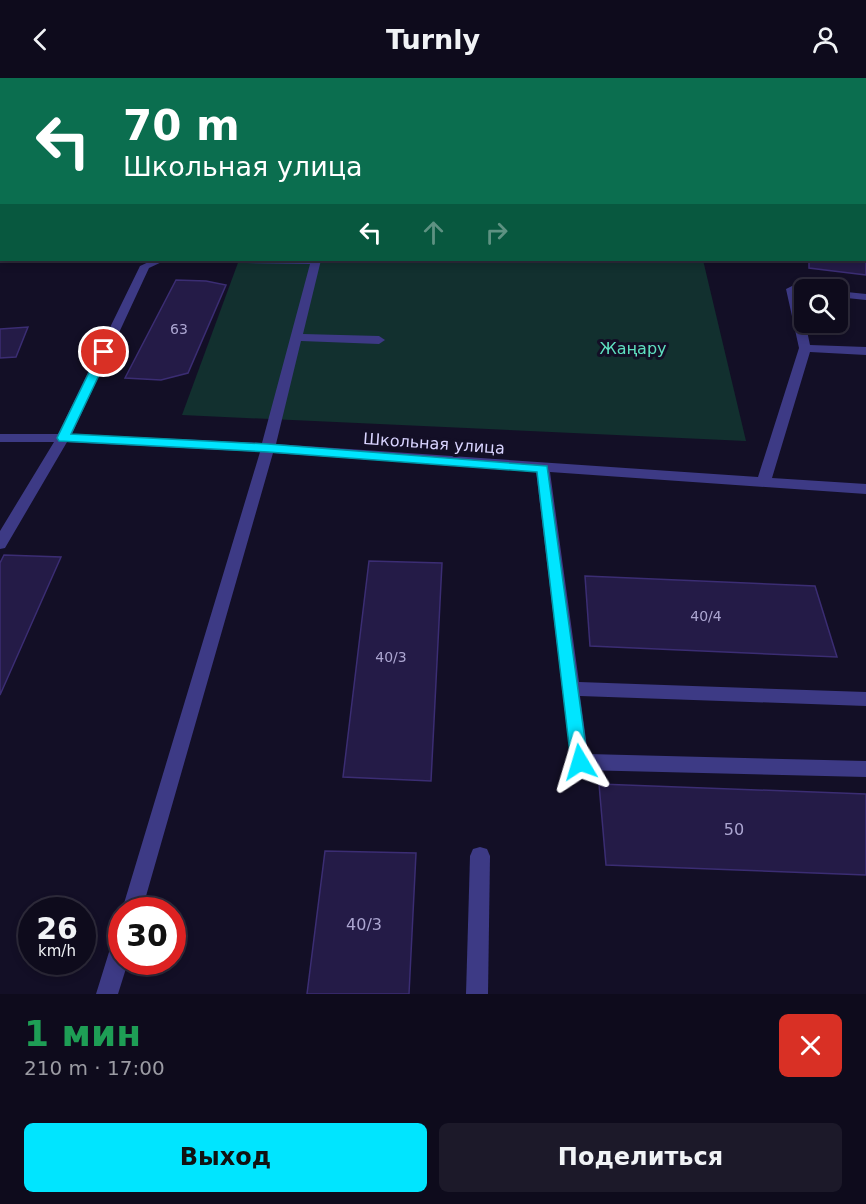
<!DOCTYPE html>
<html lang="ru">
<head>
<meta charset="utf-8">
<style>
	:root { --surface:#0e0b1c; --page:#1c1929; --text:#f1f3f6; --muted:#9b9ba3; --line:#2e2b3b; --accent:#00e5ff }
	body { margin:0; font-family:"DejaVu Sans",sans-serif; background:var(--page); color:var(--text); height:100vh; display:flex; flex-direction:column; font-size:22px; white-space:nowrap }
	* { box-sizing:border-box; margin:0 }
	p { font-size:20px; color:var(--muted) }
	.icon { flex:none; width:33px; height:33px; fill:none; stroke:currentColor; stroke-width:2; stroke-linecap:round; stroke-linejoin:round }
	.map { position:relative; height:916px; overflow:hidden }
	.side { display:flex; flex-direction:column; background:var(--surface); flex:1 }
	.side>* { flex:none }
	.hud { position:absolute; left:0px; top:0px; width:867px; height:183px; box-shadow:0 3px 9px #0003,0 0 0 2px var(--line); background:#0b6e4f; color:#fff; overflow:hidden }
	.fabs { position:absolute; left:794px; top:201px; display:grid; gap:12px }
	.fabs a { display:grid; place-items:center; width:54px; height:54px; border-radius:9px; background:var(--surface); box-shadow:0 3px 9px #0003,0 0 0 2px var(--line); font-size:30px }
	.speed { position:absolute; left:18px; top:819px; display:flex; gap:12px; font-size:30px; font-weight:700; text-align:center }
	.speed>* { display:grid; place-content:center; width:78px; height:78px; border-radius:50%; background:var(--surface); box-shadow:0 3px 9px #0003,0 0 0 2px var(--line); line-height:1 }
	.speed small { font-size:15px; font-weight:400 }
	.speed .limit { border:9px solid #d22; background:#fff; color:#111 }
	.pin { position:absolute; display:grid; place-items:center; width:51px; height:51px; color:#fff; margin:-26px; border:3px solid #fff; border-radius:50%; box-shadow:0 2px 6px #0007 }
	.me { position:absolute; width:66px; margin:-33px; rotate:353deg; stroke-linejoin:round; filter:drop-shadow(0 0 4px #0008) }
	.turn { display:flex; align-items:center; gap:21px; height:126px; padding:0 24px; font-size:27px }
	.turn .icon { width:78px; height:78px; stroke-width:2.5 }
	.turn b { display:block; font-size:42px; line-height:51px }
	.lanes { display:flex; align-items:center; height:57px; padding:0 24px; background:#0003; justify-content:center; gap:30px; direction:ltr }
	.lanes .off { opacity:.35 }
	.round { display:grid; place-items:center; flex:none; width:63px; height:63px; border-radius:9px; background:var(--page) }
	.summary { display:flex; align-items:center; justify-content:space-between; height:102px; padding:0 24px }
	h1 { font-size:36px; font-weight:600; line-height:45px; color:#1e9e55 }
	.cta { display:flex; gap:12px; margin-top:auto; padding:12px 24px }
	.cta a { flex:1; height:69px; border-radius:9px; background:var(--accent); color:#111; font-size:24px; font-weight:600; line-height:69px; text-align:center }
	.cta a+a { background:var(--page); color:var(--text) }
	header { display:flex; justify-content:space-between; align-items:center; height:78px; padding:0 24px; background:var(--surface); font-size:27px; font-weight:600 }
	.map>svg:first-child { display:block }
</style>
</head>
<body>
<header><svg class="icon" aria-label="back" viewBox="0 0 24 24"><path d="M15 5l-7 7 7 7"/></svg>Turnly<svg class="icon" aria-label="person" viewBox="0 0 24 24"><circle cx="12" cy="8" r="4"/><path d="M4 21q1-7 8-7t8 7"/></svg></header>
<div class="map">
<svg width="866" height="916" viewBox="0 0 866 916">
	<rect width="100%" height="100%" fill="#130f26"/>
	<path fill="#12302f" d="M239 182H703L746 363 182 337Z"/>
	<g fill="#241b47" stroke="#3b2d73" stroke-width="1.5">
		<path d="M772 0H866V2Z"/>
		<path d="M866 171V197L809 190V182H866Z"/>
		<path d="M176 202 206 203 226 207 188 295 161 302 125 300Z"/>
		<path d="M28 249 16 279 0 280V251Z"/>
		<path d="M4 477 61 479 0 617V485Z"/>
		<path d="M369 483 442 485 431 703 343 699Z"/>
		<path d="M585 498 815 508 837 579 590 568Z"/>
		<path d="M599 706 866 716V797L606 787Z"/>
		<path d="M325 773 416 775 409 916H307Z"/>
	</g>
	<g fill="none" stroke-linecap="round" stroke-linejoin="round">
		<g fill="#3d3a85" fill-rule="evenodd">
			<path d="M236 0H244L235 2Z"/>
			<path d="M360 0H390L393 2H359Z"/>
			<rect x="577" y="0" width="8" height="2"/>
			<rect x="736" y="0" width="8" height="2"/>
			<rect x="0" y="20" width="2" height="4"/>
			<path d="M153 182H166L149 190 72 356 262 365 310 186 246 185 241 182H321L303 256 379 258 385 262 379 266 301 263 276 366 758 399 799 270 786 211 792 208 808 211 804 212V216L799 215 810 267 866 269V277L810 274 772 400 866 406V416L550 394 579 604 866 614V628L580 618 588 676 866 683V699L580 692 573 690 571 684 536 393 273 375 142 832H122L260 374 67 364 5 470 0 471V453L54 364H0V356H58L140 188Z"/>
			<path d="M837 213 866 216V222L837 219Z"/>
			<path d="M480 769 487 771 490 778 488 916H466L470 778 473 771Z"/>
			<path d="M122 855V884H128L118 916H96L114 858Z"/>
		</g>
	</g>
	<path fill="#00e5ff" stroke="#0095a6" stroke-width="1.5" d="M104 271 110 274 71 356 268 366 547 388 588 684 586 689 580 691 574 689 571 684 537 394 268 374 59 363 57 360 99 274Z"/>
	<g text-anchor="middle" stroke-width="6" stroke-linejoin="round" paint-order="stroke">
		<g font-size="14" fill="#aca6d1">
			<text x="179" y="256">63</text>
			<text x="706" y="543">40/4</text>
			<text x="391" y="584">40/3</text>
		</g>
		<g font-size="16" fill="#5fe0c0" stroke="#130f26">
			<text x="633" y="276">Жаңару</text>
		</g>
		<g font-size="16" fill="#d9d4ff" stroke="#130f26">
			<text transform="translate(434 365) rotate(4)" y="6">Школьная улица</text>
		</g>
		<g font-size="16" fill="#aca6d1">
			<text x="734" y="757">50</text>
			<text x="364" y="852">40/3</text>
		</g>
	</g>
</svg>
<div class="fabs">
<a><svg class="icon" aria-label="search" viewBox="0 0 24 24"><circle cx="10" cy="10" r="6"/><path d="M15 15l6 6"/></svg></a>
</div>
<div class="speed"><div>26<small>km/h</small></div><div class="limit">30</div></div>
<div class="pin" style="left:104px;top:274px;background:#d93025"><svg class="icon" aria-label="arrive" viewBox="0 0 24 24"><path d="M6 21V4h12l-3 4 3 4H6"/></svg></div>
<svg class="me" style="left:580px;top:684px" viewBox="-20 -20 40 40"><path d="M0-17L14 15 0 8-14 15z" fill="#00e5ff" stroke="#fff" stroke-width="4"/></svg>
<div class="hud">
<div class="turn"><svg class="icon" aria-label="left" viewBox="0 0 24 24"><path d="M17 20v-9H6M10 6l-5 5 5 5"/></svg><div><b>70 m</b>Школьная улица</div></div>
<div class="lanes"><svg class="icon" aria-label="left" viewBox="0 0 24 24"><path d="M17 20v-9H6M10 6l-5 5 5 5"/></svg><svg class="icon off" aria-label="ahead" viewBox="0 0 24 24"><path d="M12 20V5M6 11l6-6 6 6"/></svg><svg class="icon off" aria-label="right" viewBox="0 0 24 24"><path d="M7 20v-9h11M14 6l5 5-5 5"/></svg></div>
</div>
</div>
<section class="side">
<div class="summary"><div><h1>1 мин</h1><p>210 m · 17:00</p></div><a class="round" style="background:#d93025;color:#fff"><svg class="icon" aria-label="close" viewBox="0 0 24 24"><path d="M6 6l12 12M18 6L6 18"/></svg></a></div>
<div class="cta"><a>Выход</a><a>Поделиться</a></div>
</section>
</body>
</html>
